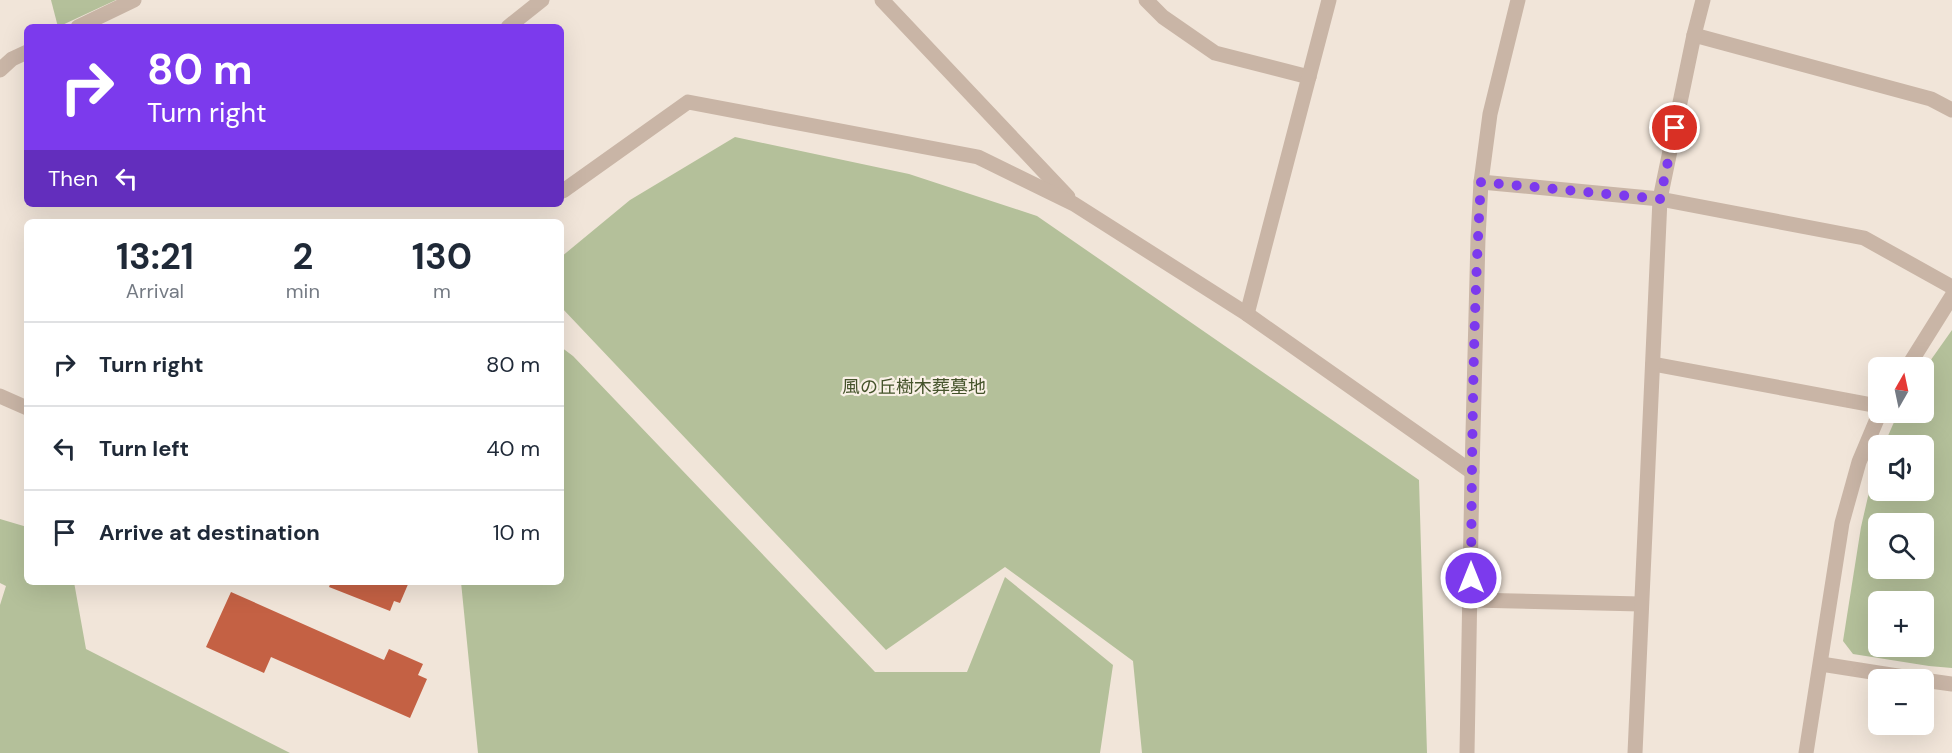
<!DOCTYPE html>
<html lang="en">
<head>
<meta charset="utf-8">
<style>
	:root { --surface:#fff; --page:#f2f2f3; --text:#1f2937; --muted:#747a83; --line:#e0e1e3 }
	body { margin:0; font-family:"DM Sans","Noto Sans JP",sans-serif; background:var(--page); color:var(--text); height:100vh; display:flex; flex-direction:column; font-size:22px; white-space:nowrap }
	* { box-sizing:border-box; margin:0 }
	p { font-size:20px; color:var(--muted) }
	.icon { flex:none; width:33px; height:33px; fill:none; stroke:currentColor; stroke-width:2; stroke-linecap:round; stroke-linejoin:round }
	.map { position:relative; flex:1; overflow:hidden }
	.panel { position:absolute; left:24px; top:219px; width:540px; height:366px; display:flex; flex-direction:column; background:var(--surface); border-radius:9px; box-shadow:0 6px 24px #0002 }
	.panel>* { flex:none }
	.hud { position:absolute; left:24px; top:24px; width:540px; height:183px; border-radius:9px; box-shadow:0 6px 24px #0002; background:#7c3aed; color:#fff; overflow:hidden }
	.needle { width:39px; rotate:9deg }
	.buttons { position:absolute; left:1868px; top:357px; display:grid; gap:12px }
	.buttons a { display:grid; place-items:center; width:66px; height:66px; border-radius:9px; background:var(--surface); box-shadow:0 6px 24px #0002; font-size:30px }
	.pin { position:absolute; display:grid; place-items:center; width:51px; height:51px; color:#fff; margin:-26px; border:3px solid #fff; border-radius:50%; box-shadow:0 2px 6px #0007 }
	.me { position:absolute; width:66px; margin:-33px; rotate:0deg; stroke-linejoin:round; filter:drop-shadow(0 0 4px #0008) }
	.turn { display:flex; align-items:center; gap:21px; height:126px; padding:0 24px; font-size:27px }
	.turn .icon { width:78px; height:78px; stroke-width:2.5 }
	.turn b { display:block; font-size:42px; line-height:51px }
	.then { display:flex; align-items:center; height:57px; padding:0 24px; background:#0003; gap:12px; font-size:22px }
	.eta { display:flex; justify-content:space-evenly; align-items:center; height:102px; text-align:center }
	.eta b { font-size:36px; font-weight:700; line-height:42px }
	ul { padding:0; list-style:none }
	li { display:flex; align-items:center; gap:18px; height:84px; padding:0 24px; border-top:2px solid var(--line) }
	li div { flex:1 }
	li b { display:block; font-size:22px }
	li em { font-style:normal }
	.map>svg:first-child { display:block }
</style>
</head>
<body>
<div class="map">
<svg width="1952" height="753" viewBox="0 0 1952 753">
	<rect width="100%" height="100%" fill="#f1e5d9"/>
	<g fill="#b4c09a" fill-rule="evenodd">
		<path d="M51 0H116L58 27Z"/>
		<path d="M735 137 909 174 1037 216 1419 480 1427 753H1142L1133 661 1005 567 886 650 561 307V257L630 200Z"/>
		<path d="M1952 330V668L1929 666 1853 654 1843 641 1861 527 1875 466 1878 460V490H1923V446L1884 445 1898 413 1923 412V371ZM1878 524H1923V568H1878ZM1878 602H1923V646H1878Z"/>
		<path d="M561 347 573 356 875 672H967L1005 577 1113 665 1100 753H478L461 582H561Z"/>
		<path d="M0 519 27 527V582H74L86 649 290 753H0V605L6 586 0 583Z"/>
	</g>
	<g fill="#c46144">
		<path d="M331 582H409L400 603 394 601 390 611 329 587Z"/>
		<path d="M231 592 384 660 389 649 423 664 418 675 427 679 410 718 271 657 264 673 206 647Z"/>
	</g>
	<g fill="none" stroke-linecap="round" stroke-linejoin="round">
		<g stroke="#c9b5a6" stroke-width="15">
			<path d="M882 0 1068 197"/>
			<path d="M1146 0 1163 17 1215 53 1309 77"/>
			<path d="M78 27 134 0"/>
			<path d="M508 27 542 0"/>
			<path d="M1694 35 1931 99 1952 110"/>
			<path d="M0 70 12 59 27 52"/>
			<path d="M1481 182 1660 199 1864 238 1952 287"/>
			<path d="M561 189 563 191 688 102 978 157 1074 204 1247 314 1472 472"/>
			<path d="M1247 314 1329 0"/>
			<path d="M1653 364 1878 406"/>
			<path d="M1907 368 1952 296"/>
			<path d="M0 396 27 408"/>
			<path d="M1471 600 1641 604"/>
			<path d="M1821 664 1923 680"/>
			<path d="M1923 680 1952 684"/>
			<path d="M1467 753 1472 472 1478 238 1481 182 1490 114 1518 0"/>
			<path d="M1635 753 1660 199 1694 35 1703 0"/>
			<path d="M1806 753 1842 523 1859 462 1880 412"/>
		</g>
	</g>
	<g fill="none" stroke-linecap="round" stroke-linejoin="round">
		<path stroke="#7c3aed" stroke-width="10" stroke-dasharray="0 18" d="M1471 578C1472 446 1473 314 1481 182L1660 199 1675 128"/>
	</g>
	<g text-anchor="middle" stroke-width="4.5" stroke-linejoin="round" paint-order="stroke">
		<g font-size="18" fill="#45532b" stroke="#f9f0e6">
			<text x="914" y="393">風の丘樹木葬墓地</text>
		</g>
	</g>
</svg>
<div class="buttons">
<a><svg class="needle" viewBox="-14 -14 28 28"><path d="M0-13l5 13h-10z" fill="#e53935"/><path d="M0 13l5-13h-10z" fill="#747a83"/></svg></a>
<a><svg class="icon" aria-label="sound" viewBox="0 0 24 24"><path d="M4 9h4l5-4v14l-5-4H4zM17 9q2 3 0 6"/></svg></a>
<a><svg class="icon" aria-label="search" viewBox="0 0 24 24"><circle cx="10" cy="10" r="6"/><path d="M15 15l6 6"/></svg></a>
<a>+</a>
<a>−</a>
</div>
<div class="pin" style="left:1675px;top:128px;background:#d93025"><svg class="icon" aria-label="arrive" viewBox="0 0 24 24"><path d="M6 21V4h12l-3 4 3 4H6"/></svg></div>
<svg class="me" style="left:1471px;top:578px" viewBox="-20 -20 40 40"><circle r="17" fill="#7c3aed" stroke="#fff" stroke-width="3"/><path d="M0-11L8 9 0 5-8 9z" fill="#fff"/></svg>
<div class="hud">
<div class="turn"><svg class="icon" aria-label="right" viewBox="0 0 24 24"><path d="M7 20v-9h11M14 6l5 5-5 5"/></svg><div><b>80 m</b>Turn right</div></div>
<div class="then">Then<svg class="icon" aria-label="left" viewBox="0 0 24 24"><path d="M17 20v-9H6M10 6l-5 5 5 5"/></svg></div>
</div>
<section class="panel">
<div class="eta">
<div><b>13:21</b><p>Arrival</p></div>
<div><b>2</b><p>min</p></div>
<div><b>130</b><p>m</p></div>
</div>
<ul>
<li><svg class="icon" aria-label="right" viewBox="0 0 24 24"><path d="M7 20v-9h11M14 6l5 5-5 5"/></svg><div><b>Turn right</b></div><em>80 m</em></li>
<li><svg class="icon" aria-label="left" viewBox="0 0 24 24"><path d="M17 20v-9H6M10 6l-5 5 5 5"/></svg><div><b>Turn left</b></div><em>40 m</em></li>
<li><svg class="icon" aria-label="arrive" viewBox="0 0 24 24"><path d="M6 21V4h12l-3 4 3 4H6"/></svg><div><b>Arrive at destination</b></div><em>10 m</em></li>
</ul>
</section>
</div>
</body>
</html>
